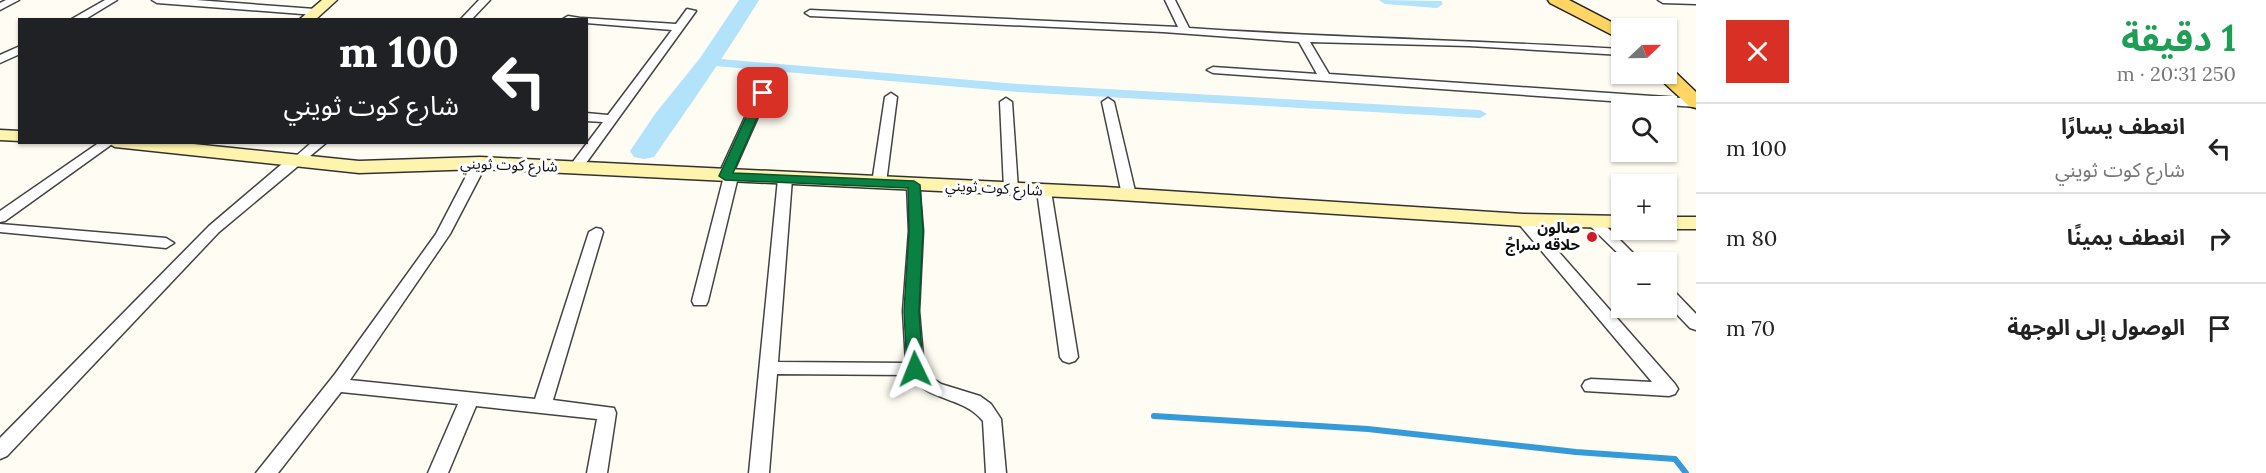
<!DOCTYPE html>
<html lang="ar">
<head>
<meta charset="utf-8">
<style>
	:root { --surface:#fff; --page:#f2f2f2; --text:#222; --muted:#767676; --line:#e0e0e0 }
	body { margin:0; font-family:Lora,"Noto Sans Arabic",serif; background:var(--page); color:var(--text); direction:rtl; height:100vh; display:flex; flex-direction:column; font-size:22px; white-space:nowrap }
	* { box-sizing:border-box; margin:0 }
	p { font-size:20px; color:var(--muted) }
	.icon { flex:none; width:33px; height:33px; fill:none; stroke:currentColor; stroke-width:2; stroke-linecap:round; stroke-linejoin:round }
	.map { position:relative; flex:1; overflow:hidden; direction:ltr }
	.panel { display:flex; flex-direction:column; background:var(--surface); width:570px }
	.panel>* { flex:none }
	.guide { position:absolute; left:18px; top:18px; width:570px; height:126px; border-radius:0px; box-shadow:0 2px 4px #0004; direction:rtl; background:#202124; color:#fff; overflow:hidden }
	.needle { width:39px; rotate:68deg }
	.fabs { position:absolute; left:1611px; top:18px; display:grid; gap:12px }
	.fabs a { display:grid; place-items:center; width:66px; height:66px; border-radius:0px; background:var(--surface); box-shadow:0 2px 4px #0004; font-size:30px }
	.pin { position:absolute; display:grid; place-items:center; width:51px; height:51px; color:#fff; margin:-26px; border-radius:12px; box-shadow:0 3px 9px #0006 }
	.me { position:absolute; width:66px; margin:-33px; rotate:358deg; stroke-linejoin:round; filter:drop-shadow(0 0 4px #0008) }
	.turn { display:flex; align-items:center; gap:21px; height:126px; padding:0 30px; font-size:27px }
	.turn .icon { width:78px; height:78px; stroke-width:2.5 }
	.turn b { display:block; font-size:42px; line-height:51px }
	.round { display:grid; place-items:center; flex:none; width:63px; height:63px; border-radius:0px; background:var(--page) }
	.headline { display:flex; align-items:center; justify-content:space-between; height:102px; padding:0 30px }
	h1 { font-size:36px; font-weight:700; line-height:45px; color:#1e9e55 }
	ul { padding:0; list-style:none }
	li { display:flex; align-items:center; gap:18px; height:90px; padding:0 30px; border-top:2px solid var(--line) }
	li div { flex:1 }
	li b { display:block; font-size:22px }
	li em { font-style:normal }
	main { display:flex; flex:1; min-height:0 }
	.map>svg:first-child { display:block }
</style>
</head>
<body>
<main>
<section class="panel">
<div class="headline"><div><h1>1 دقيقة</h1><p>250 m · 20:31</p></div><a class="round" style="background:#d93025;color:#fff"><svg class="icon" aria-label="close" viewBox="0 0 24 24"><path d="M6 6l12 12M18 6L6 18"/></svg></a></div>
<ul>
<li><svg class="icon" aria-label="left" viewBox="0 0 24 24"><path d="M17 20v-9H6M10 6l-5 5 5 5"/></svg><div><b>انعطف يسارًا</b><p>شارع كوت ثويني</p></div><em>100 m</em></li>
<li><svg class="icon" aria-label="right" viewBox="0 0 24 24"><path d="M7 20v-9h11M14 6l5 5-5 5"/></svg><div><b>انعطف يمينًا</b></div><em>80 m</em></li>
<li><svg class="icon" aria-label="arrive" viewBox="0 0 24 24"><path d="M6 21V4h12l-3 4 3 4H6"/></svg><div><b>الوصول إلى الوجهة</b></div><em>70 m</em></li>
</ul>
</section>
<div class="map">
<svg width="1696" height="473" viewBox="0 0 1696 473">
	<rect width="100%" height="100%" fill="#fffcf3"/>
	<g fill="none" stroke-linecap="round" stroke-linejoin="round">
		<path stroke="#349ad8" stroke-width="6" d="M1154 416 1368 429 1576 452 1675 459 1686 473"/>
		<g fill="#b3e2fb" fill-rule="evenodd">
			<path d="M1379 0 1441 1 1443 4 1437 8 1385 4Z"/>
			<path d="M709 58 1018 84 1480 110 1487 114 1480 118 1018 92 704 65 702 62 704 59Z"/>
		</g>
		<path fill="#b3e2fb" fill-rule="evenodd" d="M739 0H759C726 54 690 105 654 157L644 159 634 157 630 151 655 114 700 58Z"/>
		<defs>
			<g id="street">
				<path d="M6 0H19L0 10V3Z"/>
				<path d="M105 0H117L84 20H70Z"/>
				<path d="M152 0H196L315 9 320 12 315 15 157 3Z"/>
				<path d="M479 0H490L471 20H460Z"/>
				<path d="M1165 0H1175L1189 28C1333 38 1477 40 1622 49V55L1469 46 1310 42 1329 74 1696 99V107L1213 73 1207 70 1213 67 1317 74 1299 42 1163 32 810 16 805 13 810 10 1178 27Z"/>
				<path d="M1658 0H1696V4L1663 3Z"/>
				<path d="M687 9 696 11 581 170H571L569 167 603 122 586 121V113L608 115 672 30 586 23V20H581L582 18 676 24Z"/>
				<path d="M568 16 580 18 581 20 563 19Z"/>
				<path d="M20 46V54L0 63V55Z"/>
				<path d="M772 69 778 72 733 173 738 177 708 301 706 305H694L692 301 723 180 718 176 766 72Z"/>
				<path d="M891 93 897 97 886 183 879 187 872 183 885 97Z"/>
				<path d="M1006 98 1012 102 1018 189 1011 193 1004 189 1000 102Z"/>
				<path d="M1108 98 1114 102 1136 195 1129 199 1122 195 1102 102Z"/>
				<path d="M100 142H115L5 221 0 222V211Z"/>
				<path d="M312 142H327L219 232 7 456 0 459V438L209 226 289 158 295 157Z"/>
				<path d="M480 159 487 163 450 234 350 380 535 399 589 232 596 228 601 229 603 232 553 400 614 408 616 413 607 473H587L597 419 476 406 448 473H428L458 404 341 392 278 473H256L335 374 436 234 473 163Z"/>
				<path d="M785 175 792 179 778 362 906 363 903 311 909 231 907 185 909 182H919L923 231 919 311 924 368 929 376 941 384 980 396 991 404 1001 419 1006 473H986L983 421C963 396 928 402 910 375L777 374 769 473H749L778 179Z"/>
				<path d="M1044 187 1051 191 1078 357 1075 361 1069 363 1063 361 1060 357 1037 191Z"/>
				<path d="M1523 216 1528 217 1675 384 1678 389 1675 394 1669 396 1585 391 1582 386 1585 381 1591 379 1652 382 1518 223 1516 220Z"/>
				<path d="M1593 217 1598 218 1642 262H1627L1588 224 1586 221 1588 218Z"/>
				<path d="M0 224 166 238 174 243 166 248 0 232Z"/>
				<path d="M1666 288 1672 289 1696 314V330L1690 328 1666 303Z"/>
			</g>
			<g id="secondary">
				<path d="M322 0H337L315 20H299Z"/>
				<path d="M0 130 20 131V141L0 140Z"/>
				<path d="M106 142H174L359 161 480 157 1105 187 1523 214 1622 216V228L1523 226 1105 199 480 169 359 173 115 147Z"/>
				<rect x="1666" y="217" width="30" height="12"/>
			</g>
			<g id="primary">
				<path d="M1548 0H1569L1623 28 1622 40 1550 3Z"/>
				<path d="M1666 69 1673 70 1696 92V108L1689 106 1659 78 1657 74H1666Z"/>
			</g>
		</defs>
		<use href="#street" stroke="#434343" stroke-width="3"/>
		<use href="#secondary" stroke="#323232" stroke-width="3"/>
		<use href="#primary" stroke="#212121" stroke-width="3"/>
		<use href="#street" fill="#fff" fill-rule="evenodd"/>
		<use href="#secondary" fill="#fff4ae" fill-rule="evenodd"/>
		<use href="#primary" fill="#ffd663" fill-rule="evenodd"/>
	</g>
	<path fill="#0b8043" stroke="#07532c" stroke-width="1.5" d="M763 89 768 93 733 173 914 181 920 185 923 231 919 311 923 369 920 373H909L907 369 904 311 909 231 908 188 725 180 719 176 757 93Z"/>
	<circle fill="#cd1b28" stroke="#fff" stroke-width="2" cx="1592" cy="237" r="6"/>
	<g text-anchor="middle" stroke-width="6" stroke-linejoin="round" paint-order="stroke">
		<g font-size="15" fill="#101010" stroke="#fff">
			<text transform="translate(509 165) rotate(2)" y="5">شارع كوت ثويني</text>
			<text transform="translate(994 188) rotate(3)" y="5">شارع كوت ثويني</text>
		</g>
		<g font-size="15" font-weight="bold" fill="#101010" stroke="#fff" text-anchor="end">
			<text x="1580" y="233">صالون<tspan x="1580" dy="17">حلاقه سراجً</tspan></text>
		</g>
	</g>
</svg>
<div class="fabs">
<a><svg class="needle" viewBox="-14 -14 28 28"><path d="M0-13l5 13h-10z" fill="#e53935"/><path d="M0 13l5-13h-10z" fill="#767676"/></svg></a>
<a><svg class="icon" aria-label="search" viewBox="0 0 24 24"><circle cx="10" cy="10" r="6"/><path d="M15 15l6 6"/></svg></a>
<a>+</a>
<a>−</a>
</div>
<div class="pin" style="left:763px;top:93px;background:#d93025"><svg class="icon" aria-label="arrive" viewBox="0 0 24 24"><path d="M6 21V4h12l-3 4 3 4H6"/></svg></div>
<svg class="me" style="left:915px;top:369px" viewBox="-20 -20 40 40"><path d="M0-17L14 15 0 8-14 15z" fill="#0b8043" stroke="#fff" stroke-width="4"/></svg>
<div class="guide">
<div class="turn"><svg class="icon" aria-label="left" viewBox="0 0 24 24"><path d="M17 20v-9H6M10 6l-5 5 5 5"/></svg><div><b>100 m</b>شارع كوت ثويني</div></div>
</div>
</div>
</main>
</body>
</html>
